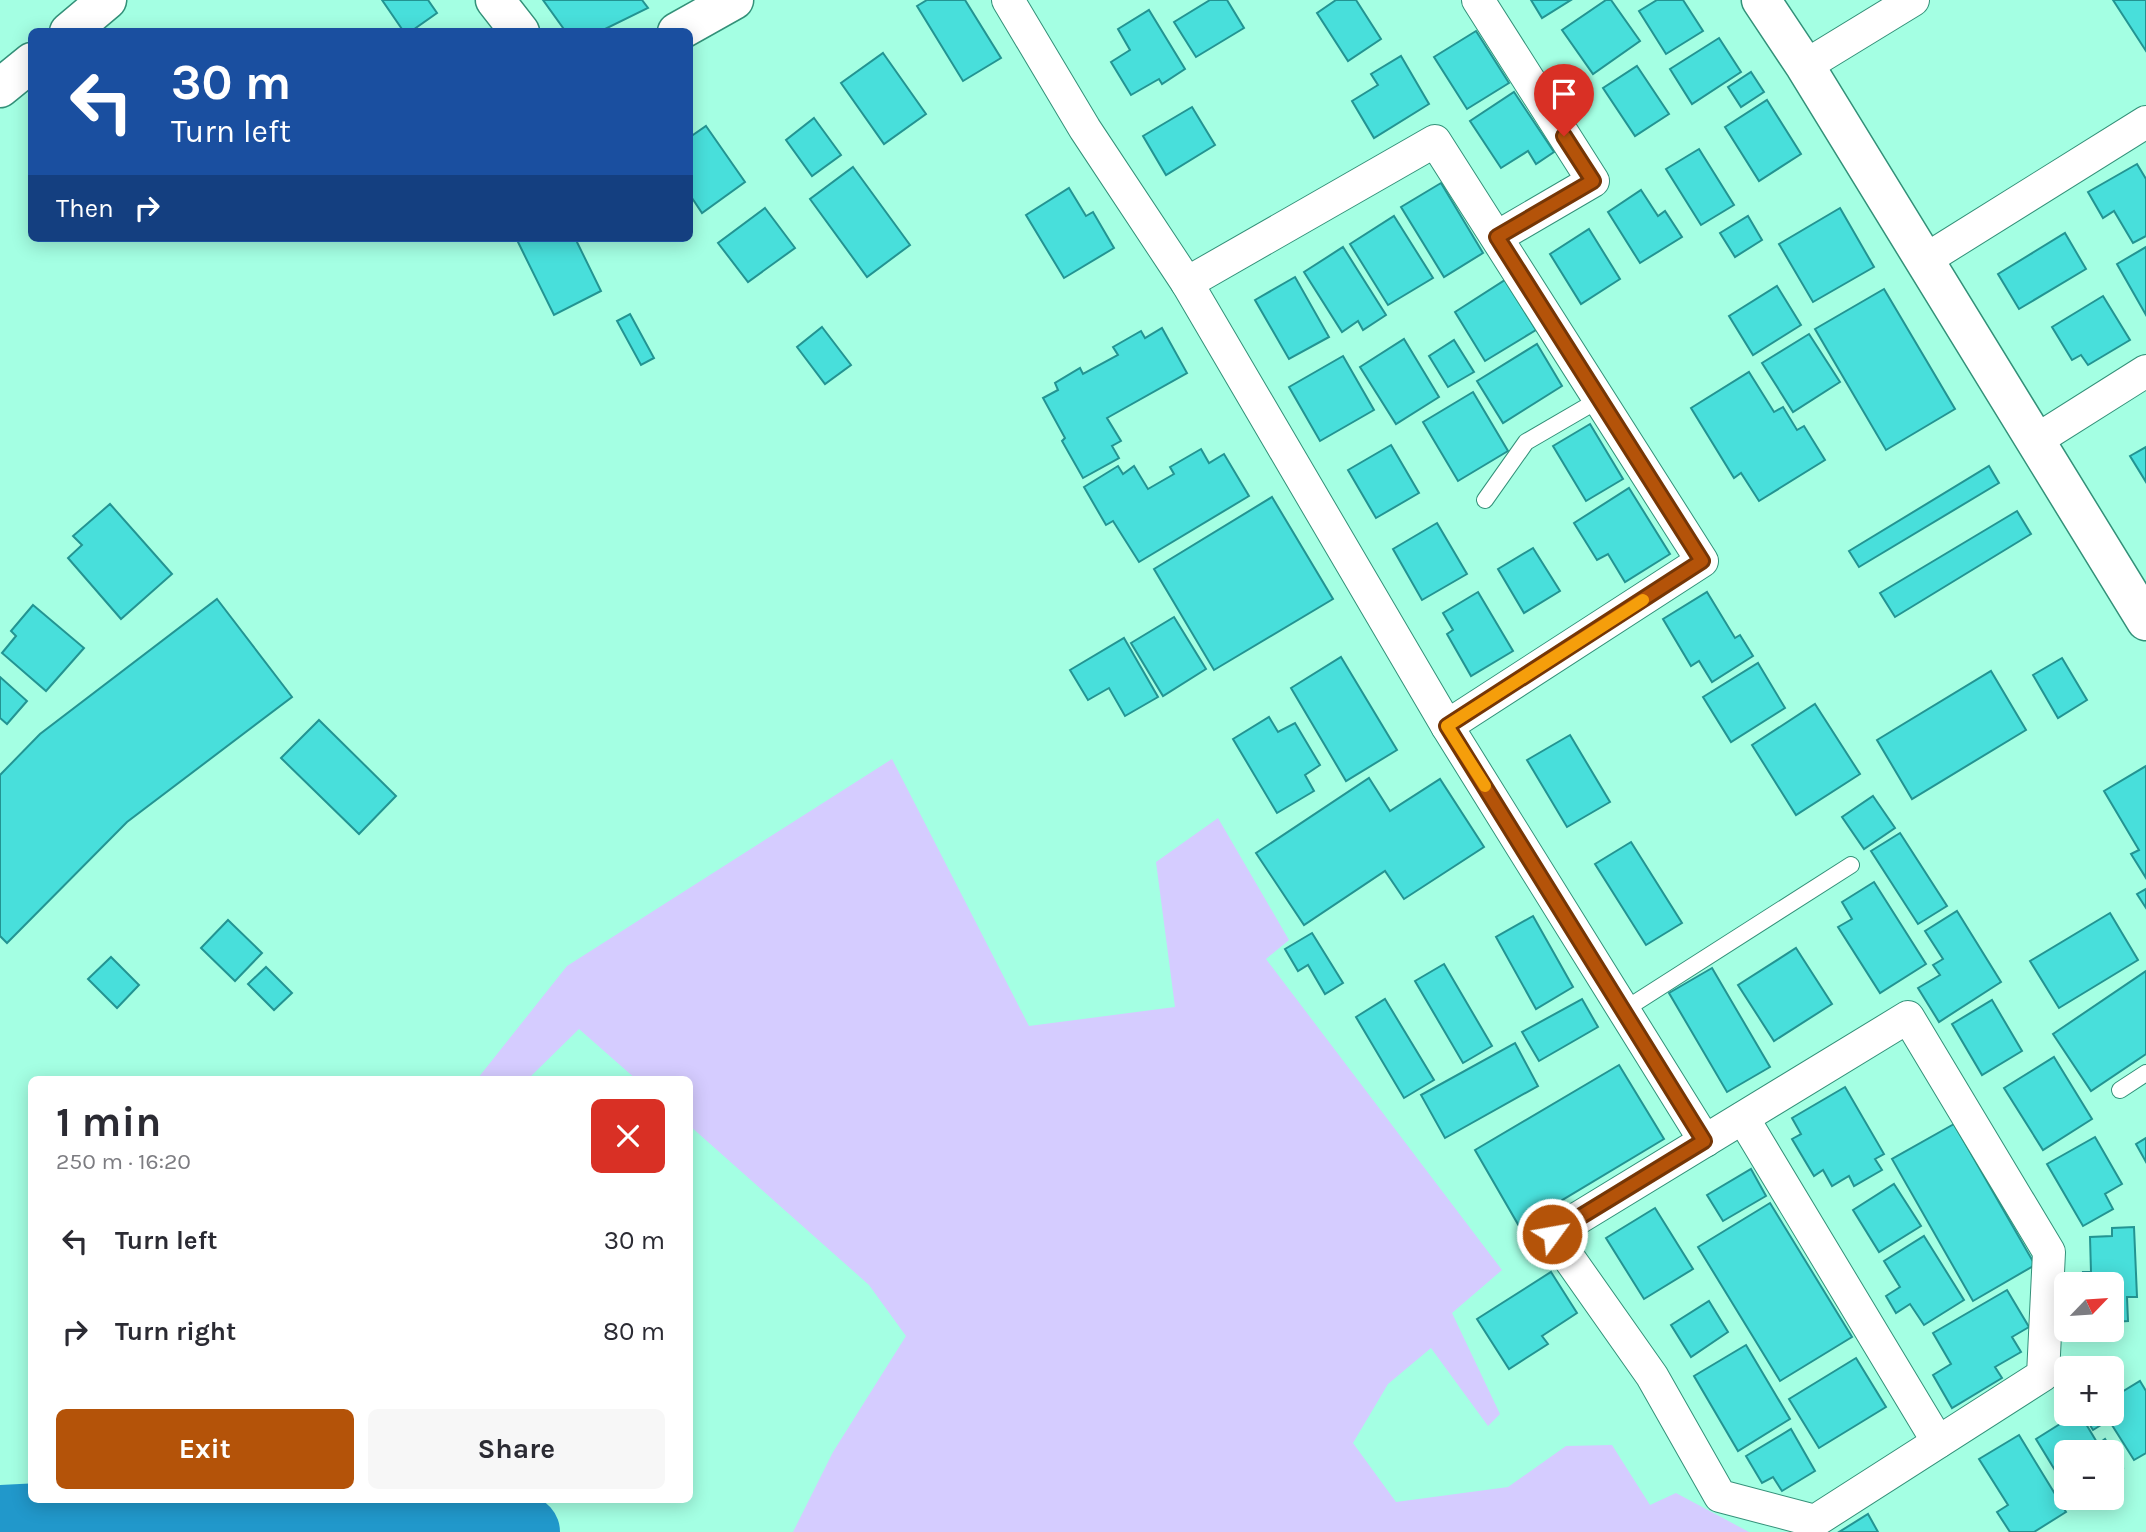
<!DOCTYPE html>
<html lang="en">
<head>
<meta charset="utf-8">
<style>
	:root { --surface:#fff; --page:#f7f7f7; --text:#2b2b33; --muted:#7c7c81; --accent:#b45309 }
	body { margin:0; font-family:Karla,sans-serif; background:var(--page); color:var(--text); height:100vh; display:flex; flex-direction:column; font-size:26px; white-space:nowrap }
	* { box-sizing:border-box; margin:0 }
	p { font-size:23px; color:var(--muted) }
	.icon { flex:none; width:38px; height:38px; fill:none; stroke:currentColor; stroke-width:2; stroke-linecap:round; stroke-linejoin:round }
	.map { position:relative; flex:1; overflow:hidden }
	.panel { position:absolute; left:28px; top:1076px; width:665px; height:427px; display:flex; flex-direction:column; background:var(--surface); border-radius:10px; box-shadow:0 4px 18px #0003 }
	.panel>* { flex:none }
	.hud { position:absolute; left:28px; top:28px; width:665px; height:214px; border-radius:10px; box-shadow:0 4px 18px #0003; background:#1a4fa0; color:#fff; overflow:hidden }
	.needle { width:46px; rotate:65deg }
	.fabs { position:absolute; left:2054px; top:1272px; display:grid; gap:14px }
	.fabs a { display:grid; place-items:center; width:70px; height:70px; border-radius:10px; background:var(--surface); box-shadow:0 4px 18px #0003; font-size:35px }
	.pin { position:absolute; display:grid; place-items:center; width:60px; height:60px; color:#fff; margin:-72px -30px; border-radius:50% 50% 50% 0; rotate:-45deg; box-shadow:0 0 7px #0007 }
	.pin .icon { rotate:45deg }
	.me { position:absolute; width:77px; margin:-38px; rotate:58deg; stroke-linejoin:round; filter:drop-shadow(0 0 5px #0008) }
	.turn { display:flex; align-items:center; gap:24px; height:147px; padding:0 28px; font-size:32px }
	.turn .icon { width:91px; height:91px; stroke-width:2.5 }
	.turn b { display:block; font-size:49px; line-height:60px }
	.then { display:flex; align-items:center; height:66px; padding:0 28px; background:#0003; gap:14px; font-size:26px }
	.round { display:grid; place-items:center; flex:none; width:74px; height:74px; border-radius:10px; background:var(--page) }
	.headline { display:flex; align-items:center; justify-content:space-between; height:119px; padding:0 28px }
	h1 { font-size:42px; font-weight:700; line-height:52px }
	.cta { display:flex; gap:14px; margin-top:auto; padding:14px 28px }
	.cta a { flex:1; height:80px; border-radius:10px; background:var(--accent); color:#fff; font-size:28px; font-weight:700; line-height:80px; text-align:center }
	.cta a+a { background:var(--page); color:var(--text) }
	ul { padding:0; list-style:none }
	li { display:flex; align-items:center; gap:21px; height:91px; padding:0 28px }
	li div { flex:1 }
	li b { display:block; font-size:26px }
	li em { font-style:normal }
	.map>svg:first-child { display:block }
</style>
</head>
<body>
<div class="map">
<svg width="2146" height="1532" viewBox="0 0 2146 1532">
	<rect width="100%" height="100%" fill="#a4ffe3"/>
	<path fill="#d5ccff" d="M892 759 1029 1026 1175 1007 1156 862 1218 818 1289 940 1266 959 1502 1270 1452 1313 1500 1414 1488 1426 1431 1348 1388 1384 1353 1443 1396 1502 1508 1487 1566 1446 1612 1445 1650 1505 1676 1493 1749 1532H793L833 1452 906 1336 869 1285 690 1126V1080H637L579 1029 527 1080 478 1078 567 966Z"/>
	<g fill="none" stroke-linecap="round" stroke-linejoin="round">
		<path stroke="#2198cb" stroke-width="74" d="M0 1522 220 1511 337 1523 523 1532"/>
	</g>
	<g fill="#48dfdb" stroke="#239492" stroke-width="2">
		<path d="M382 0H428L437 13 410 32H404Z"/>
		<path d="M543 0H642L648 8 599 32H566Z"/>
		<path d="M927 0H965L1001 58 963 81 917 6Z"/>
		<path d="M1210 0H1227L1244 28 1196 57 1174 22Z"/>
		<path d="M1336 0H1356L1381 39 1348 61 1317 13Z"/>
		<path d="M1531 0H1571L1542 18Z"/>
		<path d="M1606 0H1611L1640 41 1593 74 1562 30Z"/>
		<path d="M1657 0H1683L1703 31 1666 54 1639 11Z"/>
		<path d="M2113 0H2146V51Z"/>
		<path d="M1149 10 1185 69 1162 84 1159 79 1131 95 1111 62 1130 50 1118 29Z"/>
		<path d="M1476 31 1509 83 1467 109 1434 57Z"/>
		<path d="M1719 38 1741 72 1692 104 1670 69Z"/>
		<path d="M883 53 926 114 884 144 841 83Z"/>
		<path d="M1401 56 1429 104 1374 138 1352 101 1378 85 1371 74Z"/>
		<path d="M1637 66 1669 114 1635 136 1603 88Z"/>
		<path d="M1751 72 1764 92 1741 107 1728 87Z"/>
		<path d="M1514 92 1554 152 1536 164 1528 151 1501 168 1470 121Z"/>
		<path d="M1767 100 1801 154 1759 181 1725 127Z"/>
		<path d="M1192 107 1215 145 1166 175 1143 136Z"/>
		<path d="M814 118 841 155 812 176 786 140Z"/>
		<path d="M706 126 745 182 702 213 690 195V137Z"/>
		<path d="M1699 149 1734 205 1701 225 1666 169Z"/>
		<path d="M2137 164 2146 179V236L2133 243 2114 211 2103 218 2088 192Z"/>
		<path d="M853 167 910 245 867 277 810 199Z"/>
		<path d="M1441 183 1483 253 1444 277 1401 207Z"/>
		<path d="M1069 188 1086 216 1093 212 1114 248 1064 278 1026 215Z"/>
		<path d="M1641 190 1658 216 1665 211 1682 237 1640 263 1608 212Z"/>
		<path d="M765 208 795 248 748 282 718 243Z"/>
		<path d="M1840 208 1874 267 1813 302 1779 244Z"/>
		<path d="M1394 216 1433 278 1388 305 1350 244Z"/>
		<path d="M1748 216 1762 240 1735 257 1720 233Z"/>
		<path d="M1589 229 1620 279 1581 304 1550 254Z"/>
		<path d="M2065 233 2086 269 2019 309 1998 274Z"/>
		<path d="M516 238H575L601 291 554 315Z"/>
		<path d="M1343 247 1386 315 1363 330 1358 321 1342 332 1304 272Z"/>
		<path d="M2146 247V315L2117 264Z"/>
		<path d="M1295 277 1329 337 1289 359 1255 300Z"/>
		<path d="M1505 280 1536 330 1485 361 1455 312Z"/>
		<path d="M1777 286 1801 325 1753 355 1729 316Z"/>
		<path d="M1884 289 1955 409 1886 450 1815 329Z"/>
		<path d="M2103 296 2130 340 2088 365 2081 355 2072 360 2052 327Z"/>
		<path d="M630 314 654 358 641 365 617 321Z"/>
		<path d="M822 327 851 365 825 384 797 347Z"/>
		<path d="M1162 328 1187 373 1107 418 1121 441 1112 446 1119 458 1083 478 1062 441 1065 438 1043 398 1058 390 1055 383 1080 368 1083 374 1118 355 1113 347 1141 331 1145 338Z"/>
		<path d="M1809 334 1840 382 1793 412 1762 363Z"/>
		<path d="M1404 339 1439 397 1396 424 1360 367Z"/>
		<path d="M1454 340 1474 372 1448 387 1429 356Z"/>
		<path d="M1537 344 1562 386 1503 423 1477 381Z"/>
		<path d="M1343 356 1374 410 1320 441 1289 387Z"/>
		<path d="M1749 372 1774 412 1783 407 1797 430 1804 426 1825 460 1759 501 1741 473 1734 478 1691 408Z"/>
		<path d="M1473 392 1508 451 1458 481 1423 422Z"/>
		<path d="M1590 424 1623 479 1586 501 1553 446Z"/>
		<path d="M1391 445 1419 493 1376 518 1348 470Z"/>
		<path d="M2146 447V482L2130 456Z"/>
		<path d="M1201 449 1209 463 1224 454 1249 496 1139 562 1113 521 1106 525 1084 487 1118 466 1123 474 1134 466 1148 489 1174 474 1170 467Z"/>
		<path d="M1989 466 1999 483 1859 567 1849 551Z"/>
		<path d="M1629 488 1670 554 1625 582 1608 554 1597 560 1574 523Z"/>
		<path d="M1272 497 1333 599 1214 670 1154 569Z"/>
		<path d="M110 504 172 574 121 619 68 558 82 545 73 536Z"/>
		<path d="M2017 511 2031 534 1895 617 1880 593Z"/>
		<path d="M1437 523 1467 574 1422 600 1393 549Z"/>
		<path d="M1533 548 1560 591 1524 613 1498 569Z"/>
		<path d="M1478 592 1513 651 1471 676 1447 634 1453 630 1443 613Z"/>
		<path d="M1707 592 1735 638 1740 635 1753 656 1712 682 1699 661 1691 666 1663 619Z"/>
		<path d="M217 599 292 697 127 822 7 943 0 936V775L40 734Z"/>
		<path d="M33 605 84 648 46 691 2 653 16 636 11 631Z"/>
		<path d="M1174 617 1206 669 1163 696 1131 643Z"/>
		<path d="M1124 638 1158 697 1125 716 1109 688 1088 700 1070 670Z"/>
		<path d="M1341 657 1397 750 1346 781 1291 688Z"/>
		<path d="M2062 658 2087 700 2058 718 2033 675Z"/>
		<path d="M1758 663 1785 708 1731 742 1703 697Z"/>
		<path d="M1991 671 2026 730 1912 799 1877 740Z"/>
		<path d="M0 677 27 701 7 724 0 718Z"/>
		<path d="M1815 704 1860 774 1796 815 1752 745Z"/>
		<path d="M1269 717 1278 732 1295 723 1320 765 1305 775 1314 791 1277 813 1233 739Z"/>
		<path d="M319 720 396 796 359 834 281 758Z"/>
		<path d="M1570 735 1610 802 1567 827 1527 760Z"/>
		<path d="M2146 766V878L2131 854 2139 850 2104 791Z"/>
		<path d="M1369 778 1390 811 1440 779 1484 847 1404 899 1385 871 1304 925 1256 853Z"/>
		<path d="M1873 796 1895 828 1864 849 1842 817Z"/>
		<path d="M1900 833 1947 906 1918 924 1871 851Z"/>
		<path d="M1631 842 1682 923 1646 945 1595 864Z"/>
		<path d="M1874 882 1926 964 1880 993 1838 927 1852 919 1842 902Z"/>
		<path d="M2146 889V908L2137 894Z"/>
		<path d="M1957 911 2001 982 1939 1022 1918 988 1940 975 1933 965 1943 959 1925 931Z"/>
		<path d="M2110 913 2138 960 2059 1008 2030 961Z"/>
		<path d="M1533 916 1573 987 1536 1009 1496 937Z"/>
		<path d="M228 920 262 953 235 981 201 948Z"/>
		<path d="M1312 933 1343 983 1325 994 1308 965 1298 971 1285 949Z"/>
		<path d="M1796 948 1832 1004 1774 1041 1738 985Z"/>
		<path d="M111 957 139 985 117 1008 88 979Z"/>
		<path d="M1444 964 1492 1046 1463 1063 1415 981Z"/>
		<path d="M266 967 292 993 274 1010 248 984Z"/>
		<path d="M1712 968 1770 1067 1727 1092 1669 993Z"/>
		<path d="M2146 971V1054L2091 1091 2053 1034Z"/>
		<path d="M1385 999 1434 1080 1404 1098 1356 1017Z"/>
		<path d="M1582 999 1598 1027 1539 1061 1522 1032Z"/>
		<path d="M1992 1000 2022 1051 1982 1075 1952 1024Z"/>
		<path d="M1515 1043 1538 1086 1445 1138 1421 1095Z"/>
		<path d="M2054 1057 2092 1119 2043 1150 2004 1088Z"/>
		<path d="M1619 1065 1664 1139 1519 1226 1475 1150Z"/>
		<path d="M1845 1087 1884 1154 1875 1159 1882 1170 1854 1186 1849 1176 1832 1186 1823 1170 1814 1176 1792 1139 1801 1134 1792 1118Z"/>
		<path d="M1954 1124 2035 1265 1973 1301 1892 1159Z"/>
		<path d="M2095 1137 2122 1184 2105 1194 2113 1209 2083 1226 2047 1164Z"/>
		<path d="M2146 1138V1162L2136 1144Z"/>
		<path d="M1751 1169 1766 1196 1723 1221 1707 1195Z"/>
		<path d="M1894 1184 1921 1226 1879 1252 1853 1210Z"/>
		<path d="M1770 1203 1852 1337 1780 1381 1698 1247Z"/>
		<path d="M1655 1208 1693 1269 1644 1299 1606 1238Z"/>
		<path d="M2134 1227 2137 1297H2127L2128 1321 2112 1322V1284H2084L2083 1272H2091L2090 1237 2112 1236V1228Z"/>
		<path d="M1924 1236 1964 1300 1924 1325 1910 1304 1896 1313 1886 1296 1900 1287 1884 1261Z"/>
		<path d="M1551 1272 1577 1313 1542 1336 1548 1344 1509 1369 1477 1319Z"/>
		<path d="M2007 1290 2029 1327 2012 1337 2021 1352 1995 1367 2002 1378 1952 1408 1933 1375 1951 1364 1933 1333Z"/>
		<path d="M1709 1301 1728 1332 1691 1357 1671 1325Z"/>
		<path d="M1746 1345 1790 1419 1738 1451 1694 1376Z"/>
		<path d="M1856 1358 1886 1407 1819 1448 1789 1399Z"/>
		<path d="M2140 1381 2146 1391V1453L2134 1460 2105 1414H2112V1398Z"/>
		<path d="M2076 1414H2080L2098 1444 2105 1439 2123 1468 2112 1475V1452H2067V1490L2036 1439Z"/>
		<path d="M2083 1414H2102L2106 1422 2093 1430Z"/>
		<path d="M1791 1429 1815 1471 1782 1491 1773 1477 1762 1483 1746 1456Z"/>
		<path d="M2019 1435 2066 1512 2034 1532H2010L1997 1512 2008 1505 1979 1459Z"/>
		<path d="M1868 1514 1878 1532H1839Z"/>
	</g>
	<g fill="none" stroke-linecap="round" stroke-linejoin="round">
		<defs>
			<g id="lane">
				<path d="M1485 500 1526 442 1600 399"/>
				<path d="M1624 1010 1851 865"/>
				<path d="M2120 1090 2146 1073"/>
			</g>
			<g id="street">
				<path d="M1008 0 1085 129 1187 283 1447 726 1705 1141"/>
				<path d="M1478 0 1593 181 1497 237"/>
				<path d="M1805 66 1913 0"/>
				<path d="M1925 260 2146 122"/>
				<path d="M1187 283 1435 141 1702 561 1447 726"/>
				<path d="M2035 441 2146 371"/>
				<path d="M1908 1017 2049 1252 2043 1375 1815 1521 1720 1496 1652 1376 1552 1234Z"/>
				<path d="M1743 1118 1938 1442"/>
			</g>
			<g id="secondary">
				<path d="M495 0 520 32"/>
				<path d="M1761 0 1805 66 2146 621"/>
				<path d="M677 32 734 0"/>
			</g>
			<g id="highway">
				<path d="M69 32 107 0"/>
				<path d="M0 88 32 62"/>
			</g>
		</defs>
		<use href="#lane" stroke="#339179" stroke-width="18"/>
		<use href="#street" stroke="#339179" stroke-width="34"/>
		<use href="#secondary" stroke="#339179" stroke-width="41"/>
		<use href="#highway" stroke="#339179" stroke-width="41"/>
		<use href="#lane" stroke="#fff" stroke-width="16"/>
		<use href="#street" stroke="#fff" stroke-width="32"/>
		<use href="#secondary" stroke="#fff" stroke-width="38"/>
		<use href="#highway" stroke="#fff" stroke-width="38"/>
	</g>
	<g fill="none" stroke-linecap="round" stroke-linejoin="round">
		<defs>
			<path id="route" d="M1552 1234 1704 1141 1447 726 1702 561 1497 237 1593 181 1564 136"/>
		</defs>
		<use href="#route" stroke="#753606" stroke-width="18"/>
		<use href="#route" stroke="#b45309" stroke-width="12"/>
		<path stroke="#f59e0b" stroke-width="12" d="M1485 786 1447 726 1643 600"/>
	</g>
</svg>
<div class="fabs">
<a><svg class="needle" viewBox="-14 -14 28 28"><path d="M0-13l5 13h-10z" fill="#e53935"/><path d="M0 13l5-13h-10z" fill="#7c7c81"/></svg></a>
<a>+</a>
<a>−</a>
</div>
<div class="pin" style="left:1564px;top:136px;background:#d93025"><svg class="icon" aria-label="arrive" viewBox="0 0 24 24"><path d="M6 21V4h12l-3 4 3 4H6"/></svg></div>
<svg class="me" style="left:1552px;top:1234px" viewBox="-20 -20 40 40"><circle r="17" fill="#b45309" stroke="#fff" stroke-width="3"/><path d="M0-11L8 9 0 5-8 9z" fill="#fff"/></svg>
<div class="hud">
<div class="turn"><svg class="icon" aria-label="left" viewBox="0 0 24 24"><path d="M17 20v-9H6M10 6l-5 5 5 5"/></svg><div><b>30 m</b>Turn left</div></div>
<div class="then">Then<svg class="icon" aria-label="right" viewBox="0 0 24 24"><path d="M7 20v-9h11M14 6l5 5-5 5"/></svg></div>
</div>
<section class="panel">
<div class="headline"><div><h1>1 min</h1><p>250 m · 16:20</p></div><a class="round" style="background:#d93025;color:#fff"><svg class="icon" aria-label="close" viewBox="0 0 24 24"><path d="M6 6l12 12M18 6L6 18"/></svg></a></div>
<ul>
<li><svg class="icon" aria-label="left" viewBox="0 0 24 24"><path d="M17 20v-9H6M10 6l-5 5 5 5"/></svg><div><b>Turn left</b></div><em>30 m</em></li>
<li><svg class="icon" aria-label="right" viewBox="0 0 24 24"><path d="M7 20v-9h11M14 6l5 5-5 5"/></svg><div><b>Turn right</b></div><em>80 m</em></li>
</ul>
<div class="cta"><a>Exit</a><a>Share</a></div>
</section>
</div>
</body>
</html>
